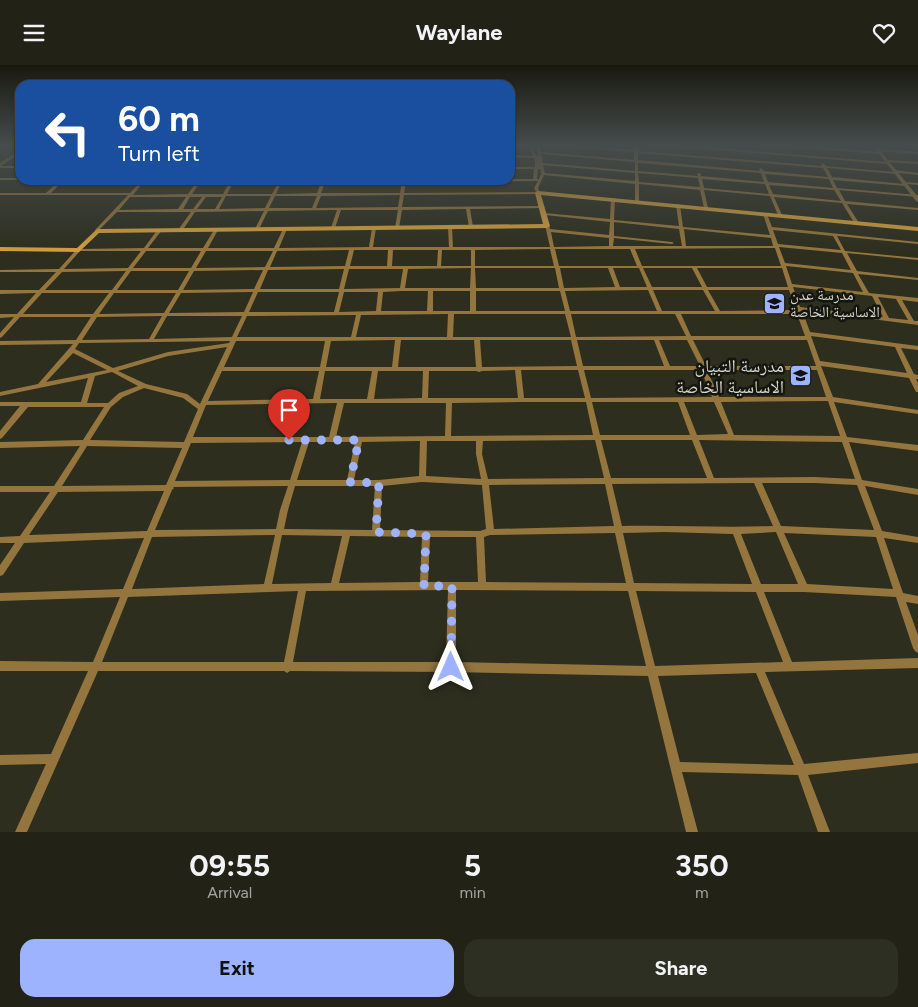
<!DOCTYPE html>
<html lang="en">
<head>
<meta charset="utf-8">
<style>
	:root { --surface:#222216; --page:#2e2f23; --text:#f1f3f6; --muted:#a2a4a1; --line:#3f3f35; --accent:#9eb3fd }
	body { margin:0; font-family:Figtree,"Noto Naskh Arabic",sans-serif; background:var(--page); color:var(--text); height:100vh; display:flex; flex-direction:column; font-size:19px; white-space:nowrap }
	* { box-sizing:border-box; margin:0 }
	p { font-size:16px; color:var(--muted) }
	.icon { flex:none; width:28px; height:28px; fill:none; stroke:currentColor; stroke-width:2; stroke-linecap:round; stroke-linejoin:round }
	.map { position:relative; height:767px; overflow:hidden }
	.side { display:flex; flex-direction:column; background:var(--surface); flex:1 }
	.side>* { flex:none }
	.banner { position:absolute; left:15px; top:15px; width:500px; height:105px; border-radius:15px; box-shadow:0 1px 4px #0004,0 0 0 1px var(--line); background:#1a4fa0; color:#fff; overflow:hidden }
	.pin { position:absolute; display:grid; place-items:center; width:42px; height:42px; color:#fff; margin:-51px -21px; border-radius:50% 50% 50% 0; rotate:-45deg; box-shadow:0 0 5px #0007 }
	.pin .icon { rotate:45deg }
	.me { position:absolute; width:55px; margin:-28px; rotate:0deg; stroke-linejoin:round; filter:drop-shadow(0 0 4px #0008) }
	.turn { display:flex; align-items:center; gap:18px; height:105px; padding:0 20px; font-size:22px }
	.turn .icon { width:65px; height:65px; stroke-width:2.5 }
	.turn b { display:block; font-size:35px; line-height:42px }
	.eta { display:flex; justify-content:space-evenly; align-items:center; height:85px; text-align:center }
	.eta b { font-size:30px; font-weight:700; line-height:35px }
	.primary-button { display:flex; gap:10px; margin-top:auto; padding:10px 20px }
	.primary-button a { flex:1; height:58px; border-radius:15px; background:var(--accent); color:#111; font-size:20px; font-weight:700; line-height:58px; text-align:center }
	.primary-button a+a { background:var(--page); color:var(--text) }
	header { display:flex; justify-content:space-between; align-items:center; height:65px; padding:0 20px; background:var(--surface); font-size:22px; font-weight:700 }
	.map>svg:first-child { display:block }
</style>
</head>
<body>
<header><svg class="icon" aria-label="menu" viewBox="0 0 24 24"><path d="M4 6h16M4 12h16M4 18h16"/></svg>Waylane<svg class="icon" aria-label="heart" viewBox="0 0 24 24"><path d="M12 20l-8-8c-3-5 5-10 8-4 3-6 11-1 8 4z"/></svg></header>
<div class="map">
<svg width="918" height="767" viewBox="0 0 918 767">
	<rect width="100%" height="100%" fill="#2d2e1e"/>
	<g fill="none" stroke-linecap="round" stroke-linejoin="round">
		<g fill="#95753e" fill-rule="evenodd">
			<rect x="0" y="80" width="20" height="1"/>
			<path d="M510 80H532L536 91H538L536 80H540L541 87 634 95V87L556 80H568L634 85V80H638V86L822 101 821 99 823 98 826 101 894 107 895 105 918 108V110L899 108 897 109 827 103 832 112 904 119 905 117 918 118V120L907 119 906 121 833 115 837 123 918 130V132L839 125 845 136 918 143V145L847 139 859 158 857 159H855L842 138 774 132 782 150 780 151 778 150 770 131 704 125 708 143 706 144 704 143 700 125 639 119V136L637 137 635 136V119L544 110 538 123 540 128 538 129 404 130 402 142 543 141 545 142 543 143 470 144 473 162 471 163 469 162 466 144 402 145 399 163 397 164 395 163 398 145H341L335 163 333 164 331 163 337 145 268 146 259 164 257 165 255 164 264 146 195 147 182 166H180L178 165 191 147H117L97 167H95V165L128 130H0V128H46L60 115H64L51 128H130L142 115H146L144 117 196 116 197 115H201L200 116H230L231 115H235L234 116 279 115H510V114H533L534 104H510V102H535V97L534 93 510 92V90L533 91 529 81 510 82ZM638 88 823 103 828 112 764 106 761 103 759 104 760 106 638 95ZM541 89 635 97V106L543 98ZM638 98 761 108 764 117 701 111V109L699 108 697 109 698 111 638 106ZM543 100 635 108V116L545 108ZM538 104H540L541 109 539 114H537ZM638 108 698 113 700 122 639 117ZM765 109 829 114 833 123 768 117ZM702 114 765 119 769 129 704 123ZM538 116 534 123 536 127 404 128 406 117ZM402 117 400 128H321L325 118ZM229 118 223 129H192L199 119ZM233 118H278L272 129H227ZM281 118H321L317 128 276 129ZM142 119H195L188 129 133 130ZM769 120 834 125 841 136 773 129ZM400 130 398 142 316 143 321 131ZM226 131H271L265 143 219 144ZM275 131H317L312 143H269ZM130 132H186L178 144 119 145ZM190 132H202L193 144H183ZM206 132H222L215 144H197Z"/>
			<path d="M666 80H678L886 97 887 95 918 97V99L889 97 890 98 888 99 668 81Z"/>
			<path d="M777 80H789L881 87 883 88 881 89 779 81Z"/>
			<path d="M877 84 918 87V89L878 86Z"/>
			<path d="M20 85V88L1 101H20V103H0V98Z"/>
			<path d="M0 113H20L21 115H0Z"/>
			<path d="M613 133 615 134 614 155 679 161 676 140 678 139 680 140 683 162 770 170 763 149 765 148 767 149 772 162 918 177V179L837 171 845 186 918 193V195L847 188 857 206 918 213V215L858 209 869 228 918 233V237L902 235 914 256H918V260L802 245 810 267 918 281V285L901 283 914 309 918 310V314H916L918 318V327H916L909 313 821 301 833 332 918 345V349L834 337 847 372 918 380V386L849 377 862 415 918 424V430L865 421 882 466 918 472V478L884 473 903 528 918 531V539L906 537 918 570V588L915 586 913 583 896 532 804 527H764L792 597 918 593V603L765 607 804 699 918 688V698L808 710 830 767H818L798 710 682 707 698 767H686L648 611 451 607 290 606 287 608 284 606H98L27 767H15L46 699 0 700V690L51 689 88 606H0V596L93 597 120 532 0 536V528L123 524 144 473 24 478 3 510 0 511V500L15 478H0V472L20 471 50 427H0V421H54L80 381 0 383V377L83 375 104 342H28L2 373 0 374V366L20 341H0V337H81L88 313 0 331V327L38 319 73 279 0 280V276L76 275 91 252H20L2 272 0 273V268L14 252 0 253V249H17L36 228 0 229V225H39L56 207H0V205L59 204 77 184H79L144 183 158 164H160L162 165 148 183H203L214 165 216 164 218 165 208 183H274L283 164 285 163 287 164 279 183 369 182 372 163 374 162 376 163 373 182H449L448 162 450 161 452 162 453 182H550L545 160H549L550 164 609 170 610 157 545 150H544V148L610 154 611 134ZM614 157 679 164 682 181H613L614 173 672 179 674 178 672 177 614 171ZM684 164 771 173 773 181H686ZM773 165 833 171 841 185 778 179ZM551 167 609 173V181L554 182ZM779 182 842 188 851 205 785 198ZM775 183 781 201H642L635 184ZM550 184 554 201H475V185ZM555 184H630L637 201H559ZM349 185 345 201 270 202 277 186ZM354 185H388L387 201H350ZM393 185H438L437 201H392ZM442 185H471V201H441ZM80 186H141L128 203 64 204ZM146 186H201L191 203H133ZM206 186H273L265 202 196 203ZM786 201 853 208 863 227 792 219ZM471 203 470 223H405L408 204ZM475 203H555L559 223H476ZM560 203H608L615 222 564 223ZM613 203H639L647 222H620ZM643 203H692L702 222H652ZM697 203H782L788 222H707ZM344 204 339 224H260L268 205ZM349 204H403L400 223 344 224ZM263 205 254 224 183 225 194 206ZM126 206 112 225H45L62 207ZM131 206H189L178 225H117ZM793 222 872 231 883 252 800 242ZM648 225 657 246H570L565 226ZM653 225H703L715 246H662ZM708 225H789L796 245 720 246ZM402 226H428L427 246H381L383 227ZM433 226H470V246H433ZM476 226H560L565 246H476ZM253 227 244 247 169 248 181 228ZM258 227H339L334 247H249ZM344 227H378L376 246 339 247ZM42 228H109L93 249H23ZM114 228H176L164 248 99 249ZM878 232 896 234 908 255 889 253ZM448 249 447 272H356L361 250ZM454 249H565L571 272H453ZM571 249H675L686 271 576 272ZM681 249H797L805 271H691ZM356 250 351 272H237L247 251ZM162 251 149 274 82 275 97 252ZM167 251H242L232 272 154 274ZM811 271 895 282 907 308 820 296ZM395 275 392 302H326L331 276ZM401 275H474L476 302H398ZM480 275H571L577 301 482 302ZM577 275H654L664 301H583ZM659 275H687L700 301H670ZM693 275H807L816 301H706ZM230 276 229 278 168 287 113 303 75 284 79 278ZM236 276H325L320 302H224ZM227 282 200 339 187 329 146 319 118 306 168 291ZM73 288 107 305 46 317ZM515 305 518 333H428L429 306H476L479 307 482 306ZM521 305H578L585 333H524ZM584 305H701L712 332 591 333ZM707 305H817L826 332H719ZM222 306H319L313 334 208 336ZM325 306H372L367 334H320ZM378 306H423L422 333 374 334ZM112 307 138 321 119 328 108 338H87L95 311ZM144 323 183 333 198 344 184 377 90 375 111 342 123 332ZM828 336 840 371 734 370 721 337ZM519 337H586L593 370 451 371 452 338ZM592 337H678L690 370H600ZM684 337H714L728 369 697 370ZM337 338 329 372H193L206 340ZM344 338H446L445 371 336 372ZM595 375 604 413 488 414 482 389 483 376ZM601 375H692L707 413H611ZM699 375 842 377 855 414 814 412 714 413ZM420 376 419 411 379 415H354L362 377ZM427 376H476V389L481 414 426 411ZM302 377 290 415 175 416 191 378ZM309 377H355L347 415H297ZM87 381 182 383 166 420 62 421ZM422 417 482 420 486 464 480 466 380 465 382 421ZM754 418 773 461C722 463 672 460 622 461L612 419ZM762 418H814L857 420 874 465 781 461ZM605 419 614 461 494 464 489 420ZM288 421 280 445 276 464 155 465 172 425 174 423 173 422ZM295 421H375L372 465 284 464 288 445ZM164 426 147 466 29 470 58 427ZM665 467 733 469 752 519 634 518 623 468ZM776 467 798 519H761L741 469ZM615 468 626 518 486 517 484 472 490 470ZM784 468 876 472 893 524 807 519ZM275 470 264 519 132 524 152 472ZM282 470 342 471 331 518 272 519ZM350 471 422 472 420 517 339 518ZM430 472H476L478 517H428ZM448 525 446 597H293L306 526ZM456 525 628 526 646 601 456 597ZM298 526 284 597H102L128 532ZM636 526 756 527 783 597 655 601ZM756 608 794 700 680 697 658 611Z"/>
		</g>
		<path fill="#95753e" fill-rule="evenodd" d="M872 80H876L918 132V137L916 136Z"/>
		<path fill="#d19e3e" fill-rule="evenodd" d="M538 126 918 162V166L541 130 550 161 547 163 99 168 79 187 0 186V182L77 183 97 164 543 159 535 128Z"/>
	</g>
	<linearGradient id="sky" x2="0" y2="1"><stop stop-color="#191910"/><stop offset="0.43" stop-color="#464c4c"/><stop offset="1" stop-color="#464c4c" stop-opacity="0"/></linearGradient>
	<rect width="918" height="187" fill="url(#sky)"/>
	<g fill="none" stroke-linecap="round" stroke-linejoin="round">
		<path stroke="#9eb3fd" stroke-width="9" stroke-dasharray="0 16.2" d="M289 375H359L350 417 379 418 376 467 426 469 424 521H452L451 602"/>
	</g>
	<defs>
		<symbol id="school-square" viewBox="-11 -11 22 22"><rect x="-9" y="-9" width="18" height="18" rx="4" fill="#9eb3fd" stroke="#15160f"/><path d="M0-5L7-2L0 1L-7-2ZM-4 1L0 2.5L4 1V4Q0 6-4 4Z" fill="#111"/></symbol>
	</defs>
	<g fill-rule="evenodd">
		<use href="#school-square" x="762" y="226" width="25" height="25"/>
		<use href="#school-square" x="788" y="298" width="25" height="25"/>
	</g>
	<g text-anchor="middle" stroke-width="5" stroke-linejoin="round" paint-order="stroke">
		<g font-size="15" fill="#d6d7cd" stroke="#15160f" text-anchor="start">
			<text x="790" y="235">مدرسة عدن<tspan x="790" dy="17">الاساسية الخاصة</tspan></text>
		</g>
		<g font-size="18" fill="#d6d7cd" stroke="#15160f" text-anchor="end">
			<text x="784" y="307">مدرسة التبيان<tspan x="784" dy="21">الاساسية الخاصة</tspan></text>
		</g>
	</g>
</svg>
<div class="pin" style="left:289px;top:375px;background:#d93025"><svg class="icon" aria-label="arrive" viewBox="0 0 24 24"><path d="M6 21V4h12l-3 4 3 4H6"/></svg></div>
<svg class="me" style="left:451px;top:602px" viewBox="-20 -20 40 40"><path d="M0-17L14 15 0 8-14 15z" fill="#9eb3fd" stroke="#fff" stroke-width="4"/></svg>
<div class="banner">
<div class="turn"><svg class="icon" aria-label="left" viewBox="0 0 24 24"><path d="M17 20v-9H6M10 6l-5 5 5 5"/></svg><div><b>60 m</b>Turn left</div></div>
</div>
</div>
<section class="side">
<div class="eta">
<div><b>09:55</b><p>Arrival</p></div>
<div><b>5</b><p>min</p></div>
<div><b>350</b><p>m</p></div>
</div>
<div class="primary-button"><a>Exit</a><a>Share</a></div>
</section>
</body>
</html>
